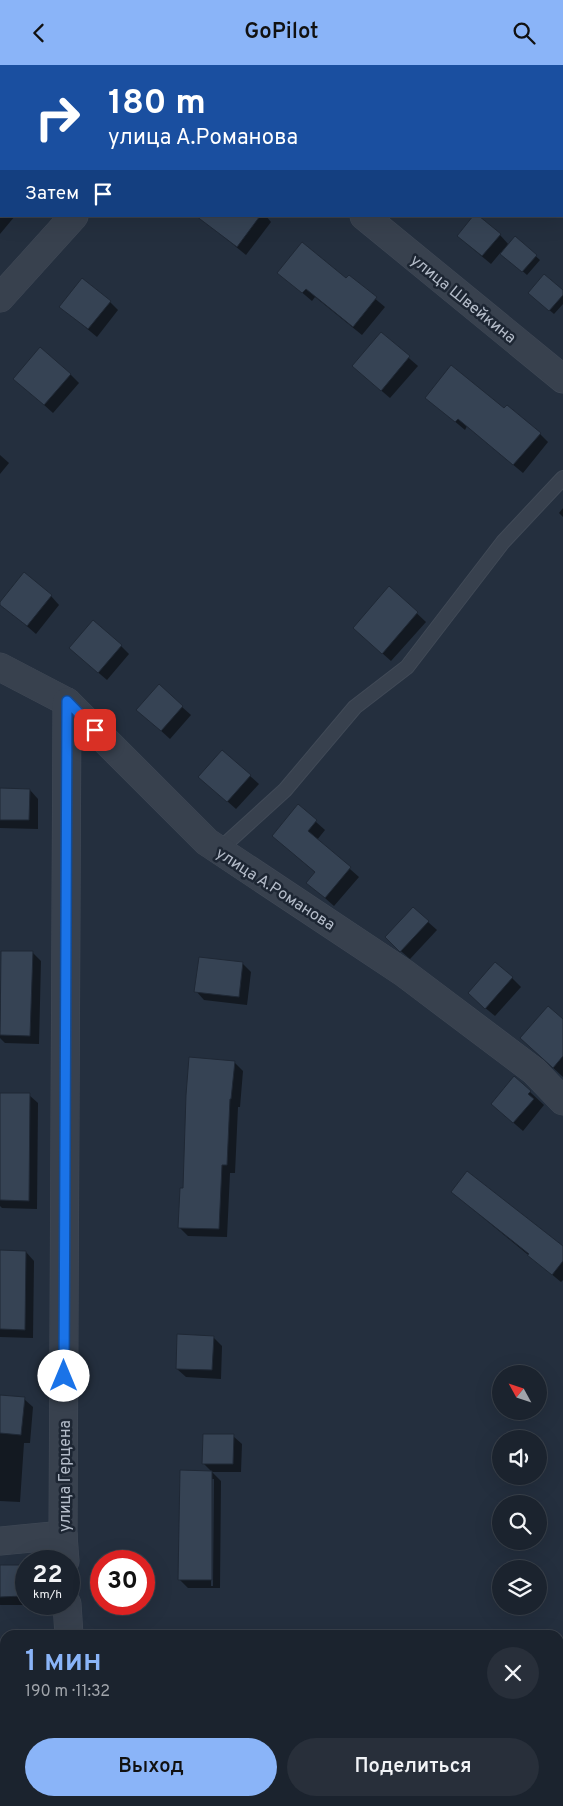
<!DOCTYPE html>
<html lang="ru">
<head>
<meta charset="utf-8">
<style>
	:root { --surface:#1b232e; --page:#282f3a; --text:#f1f3f6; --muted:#a0a4aa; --line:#39404a; --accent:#8ab4f8 }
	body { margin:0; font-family:Overpass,sans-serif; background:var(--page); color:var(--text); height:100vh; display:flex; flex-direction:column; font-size:19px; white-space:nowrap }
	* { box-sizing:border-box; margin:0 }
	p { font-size:16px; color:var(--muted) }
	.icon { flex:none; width:28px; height:28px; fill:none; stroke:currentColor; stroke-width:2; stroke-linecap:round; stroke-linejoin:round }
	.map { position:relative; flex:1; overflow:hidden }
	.drawer { position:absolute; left:0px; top:1565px; width:564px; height:176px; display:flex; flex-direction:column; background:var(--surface); border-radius:15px 15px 0 0; box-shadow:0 5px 20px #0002,0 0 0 1px var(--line) }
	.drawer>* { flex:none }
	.hud { position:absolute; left:0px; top:0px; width:564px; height:152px; box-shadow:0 5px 20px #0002,0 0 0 1px var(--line); background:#1a4fa0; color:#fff; overflow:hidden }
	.needle { width:32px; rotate:310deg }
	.controls { position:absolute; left:492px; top:1300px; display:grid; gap:10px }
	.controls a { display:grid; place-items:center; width:55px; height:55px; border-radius:50%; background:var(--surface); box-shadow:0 5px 20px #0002,0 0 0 1px var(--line); font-size:25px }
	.speed { position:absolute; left:15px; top:1485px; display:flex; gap:10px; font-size:25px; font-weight:700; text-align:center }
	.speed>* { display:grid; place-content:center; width:65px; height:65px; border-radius:50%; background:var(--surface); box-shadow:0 5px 20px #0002,0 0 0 1px var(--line); line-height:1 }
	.speed small { font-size:12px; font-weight:400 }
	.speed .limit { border:8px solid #d22; background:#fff; color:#111 }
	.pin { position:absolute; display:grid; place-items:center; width:42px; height:42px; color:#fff; margin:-21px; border-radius:10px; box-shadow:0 2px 8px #0006 }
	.me { position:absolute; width:55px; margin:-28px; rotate:0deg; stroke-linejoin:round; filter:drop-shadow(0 0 4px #0008) }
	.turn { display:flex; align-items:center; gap:18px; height:105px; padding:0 25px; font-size:22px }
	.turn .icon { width:65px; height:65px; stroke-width:2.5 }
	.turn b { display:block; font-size:35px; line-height:42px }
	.then { display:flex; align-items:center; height:48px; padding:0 25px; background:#0003; gap:10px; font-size:19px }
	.round { display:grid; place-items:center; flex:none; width:52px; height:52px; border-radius:26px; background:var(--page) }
	.summary { display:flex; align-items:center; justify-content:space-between; height:85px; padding:0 25px }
	h1 { font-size:30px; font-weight:600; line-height:38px; color:var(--accent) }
	.action { display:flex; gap:10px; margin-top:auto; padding:10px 25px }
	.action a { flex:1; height:58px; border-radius:30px; background:var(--accent); color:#111; font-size:20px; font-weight:600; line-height:58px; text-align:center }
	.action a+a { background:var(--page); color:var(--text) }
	header { display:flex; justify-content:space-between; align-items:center; height:65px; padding:0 25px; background:var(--accent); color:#111; font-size:22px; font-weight:600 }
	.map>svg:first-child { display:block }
</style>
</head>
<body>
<header><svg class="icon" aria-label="back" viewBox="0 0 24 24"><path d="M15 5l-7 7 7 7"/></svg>GoPilot<svg class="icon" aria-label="search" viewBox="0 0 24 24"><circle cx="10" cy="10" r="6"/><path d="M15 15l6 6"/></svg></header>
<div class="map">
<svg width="563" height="1741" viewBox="0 0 563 1741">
	<rect width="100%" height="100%" fill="#242f3e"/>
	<g fill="#0007" fill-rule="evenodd">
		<path d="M0 130 1 151H15L0 169Z"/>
		<path d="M198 151H266L271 157 246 190Z"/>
		<path d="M500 170 509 180 515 173 540 195 527 210 501 187 491 199 467 179Z"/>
		<path d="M279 208 346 215 349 212 385 242 362 270 315 232 312 236Z"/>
		<path d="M563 227V239L554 249 534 232Z"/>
		<path d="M110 237 118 245 97 272 61 242Z"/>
		<path d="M381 269 418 301 390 333 363 310Z"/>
		<path d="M70 309 79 318 53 348 15 314Z"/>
		<path d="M427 333 505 345 540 369 548 377 523 408 467 361 465 365Z"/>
		<path d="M0 390 9 398 0 409Z"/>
		<path d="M563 443V452L559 448Z"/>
		<path d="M390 523 426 557 391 596 363 571Z"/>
		<path d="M51 531 59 540 36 569 0 538Z"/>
		<path d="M121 581 129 589 107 615 80 592Z"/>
		<path d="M182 642 191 650 170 674 147 653Z"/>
		<path d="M250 711 259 719 236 744 209 720Z"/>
		<path d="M0 724 30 725 38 734V764L0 763Z"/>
		<path d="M298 741 325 765 317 775 359 812 334 841 317 826 316 808 282 779Z"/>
		<path d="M428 857 437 865 410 894 395 881Z"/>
		<path d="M32 887 41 896 39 979 5 978 0 973V939H2Z"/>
		<path d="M243 899 251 907 247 940 204 935 196 926Z"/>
		<path d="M512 913 521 922 495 951 478 937Z"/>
		<path d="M563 956V1012L521 973Z"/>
		<path d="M235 998 243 1006 240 1042H238L235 1108H230L227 1172 188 1171 179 1162 184 1124Z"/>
		<path d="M514 1012 544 1040 523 1066 501 1047Z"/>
		<path d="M0 1029 29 1030 38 1038 37 1144 2 1143 0 1141Z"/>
		<path d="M452 1127 563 1183V1215L561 1217Z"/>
		<path d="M0 1186 26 1187 34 1196 33 1273 0 1272Z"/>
		<path d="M213 1272 222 1281 221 1314 186 1312 177 1304Z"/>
		<path d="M0 1332 24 1334 33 1342 30 1378H24L20 1437 0 1436Z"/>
		<path d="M233 1371 242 1379 241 1407H212L203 1398Z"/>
		<path d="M212 1407 221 1416 220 1523H188L179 1514ZM211 1414H214L213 1521H211Z"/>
		<path d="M0 1501H22L26 1505V1539L31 1540H0Z"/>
		<path d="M0 1610H5V1732L0 1731Z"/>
		<path d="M559 1621 563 1624V1676L559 1672Z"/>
		<rect x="172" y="1736" width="46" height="5"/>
	</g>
	<g fill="#364354" stroke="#1f2835">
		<path d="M196 151H260L237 182Z"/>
		<path d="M473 151H479L501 169 482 191 457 171Z"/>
		<path d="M515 171 537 190 522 207 500 189Z"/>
		<path d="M302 177 346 213 349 210 377 232 353 262 306 224 302 228 277 208Z"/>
		<path d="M544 209 563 225V230L549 246 528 228Z"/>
		<path d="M82 213 111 236 88 264 59 242Z"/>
		<path d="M381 267 410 291 381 326 352 301Z"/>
		<path d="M40 282 71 309 44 340 13 314Z"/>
		<path d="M451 300 504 343 507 340 541 368 513 400 458 354 455 357 425 333Z"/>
		<path d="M24 507 52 530 27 561 0 540V537Z"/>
		<path d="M389 521 418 547 382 589 353 563Z"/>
		<path d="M93 555 122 580 98 608 69 583Z"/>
		<path d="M159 619 183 641 161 666 136 645Z"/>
		<path d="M222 685 251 710 227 737 198 712Z"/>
		<path d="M0 723 30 724 29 755H0Z"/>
		<path d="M298 739 317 755 308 766 351 802 325 833 306 818 315 807 272 771Z"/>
		<path d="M413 842 429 856 400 887 385 872Z"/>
		<path d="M1 886H33L30 971 0 970Z"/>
		<path d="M199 892 243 897 239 932 194 927Z"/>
		<path d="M495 897 513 912 485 944 468 928Z"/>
		<path d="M548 941 563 954V991L553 1003 520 973Z"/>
		<path d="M189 992 235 996 231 1034H230L227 1100H222L219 1164 178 1163 180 1123H183L186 1030Z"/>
		<path d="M514 1011 531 1026 528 1029 534 1034 513 1058 491 1039Z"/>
		<path d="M0 1028H30L29 1136 0 1135Z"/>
		<path d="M467 1106 563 1181V1196L552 1210 527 1190 529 1189 451 1127Z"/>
		<path d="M0 1185 26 1186 25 1265 0 1264Z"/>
		<path d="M177 1269 214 1271 212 1305 176 1304Z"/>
		<path d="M0 1330 25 1332 21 1370 0 1368Z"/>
		<path d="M203 1369H234L233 1399H202Z"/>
		<path d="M180 1405 212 1406V1515H178Z"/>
		<path d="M0 1500H22L23 1531 0 1532Z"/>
	</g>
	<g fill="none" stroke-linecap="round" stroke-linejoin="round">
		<defs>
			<path id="lane" d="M219 785 285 725 355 642 407 602 503 477 563 413"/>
			<g id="street">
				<path d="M182 0 183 1"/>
				<path d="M213 1 214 0"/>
				<path d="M364 151 563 314"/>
				<path d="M0 233 74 151"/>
				<path d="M0 602 67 637 207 777 404 908 534 1006 563 1036"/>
				<path d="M0 1476 63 1470"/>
				<path d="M65 1496 63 1470 67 637"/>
				<path d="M67 1539 69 1570"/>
				<path d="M83 1736 84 1741"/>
			</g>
		</defs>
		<use href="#lane" stroke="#414a57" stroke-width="16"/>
		<use href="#street" stroke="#414a57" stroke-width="29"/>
		<use href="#lane" stroke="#38414e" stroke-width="14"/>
		<use href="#street" stroke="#38414e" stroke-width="28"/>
	</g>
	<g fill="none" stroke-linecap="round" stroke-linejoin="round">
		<defs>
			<path id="route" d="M64 1311 67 636 95 665"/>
		</defs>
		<use href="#route" stroke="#114b97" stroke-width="12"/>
		<use href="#route" stroke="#1a73e8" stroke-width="9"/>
	</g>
	<g text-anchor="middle" stroke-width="5" stroke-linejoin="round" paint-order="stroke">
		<g font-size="16" fill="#b4bcc9" stroke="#1d2633">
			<text transform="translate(464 233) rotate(39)" y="6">улица Швейкина</text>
			<text transform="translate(276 823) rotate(33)" y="6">улица А.Романова</text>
			<text transform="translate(64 1411) rotate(-90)" y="6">улица Герцена</text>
		</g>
	</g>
</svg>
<div class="controls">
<a><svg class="needle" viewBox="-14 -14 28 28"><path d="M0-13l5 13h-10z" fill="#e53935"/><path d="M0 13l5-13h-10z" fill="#a0a4aa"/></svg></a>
<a><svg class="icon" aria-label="sound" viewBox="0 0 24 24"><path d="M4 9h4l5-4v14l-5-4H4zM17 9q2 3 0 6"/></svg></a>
<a><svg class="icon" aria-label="search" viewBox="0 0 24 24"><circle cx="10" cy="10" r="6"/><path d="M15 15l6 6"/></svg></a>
<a><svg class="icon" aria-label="layers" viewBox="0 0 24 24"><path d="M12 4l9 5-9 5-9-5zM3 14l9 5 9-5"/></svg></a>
</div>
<div class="speed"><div>22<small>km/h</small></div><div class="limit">30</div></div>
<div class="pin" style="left:95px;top:665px;background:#d93025"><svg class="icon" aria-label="arrive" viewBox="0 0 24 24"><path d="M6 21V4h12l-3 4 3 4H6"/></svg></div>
<svg class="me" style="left:64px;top:1311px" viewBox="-20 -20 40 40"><circle r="19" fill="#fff"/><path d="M0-13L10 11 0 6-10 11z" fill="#1a73e8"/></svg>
<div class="hud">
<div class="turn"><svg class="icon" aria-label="right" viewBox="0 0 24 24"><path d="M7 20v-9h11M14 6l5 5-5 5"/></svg><div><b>180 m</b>улица А.Романова</div></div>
<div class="then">Затем<svg class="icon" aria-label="arrive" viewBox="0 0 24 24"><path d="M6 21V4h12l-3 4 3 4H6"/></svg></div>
</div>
<section class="drawer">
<div class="summary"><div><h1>1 мин</h1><p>190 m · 11:32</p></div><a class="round"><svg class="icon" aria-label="close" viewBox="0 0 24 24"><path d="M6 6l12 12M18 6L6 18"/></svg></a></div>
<div class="action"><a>Выход</a><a>Поделиться</a></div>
</section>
</div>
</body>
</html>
